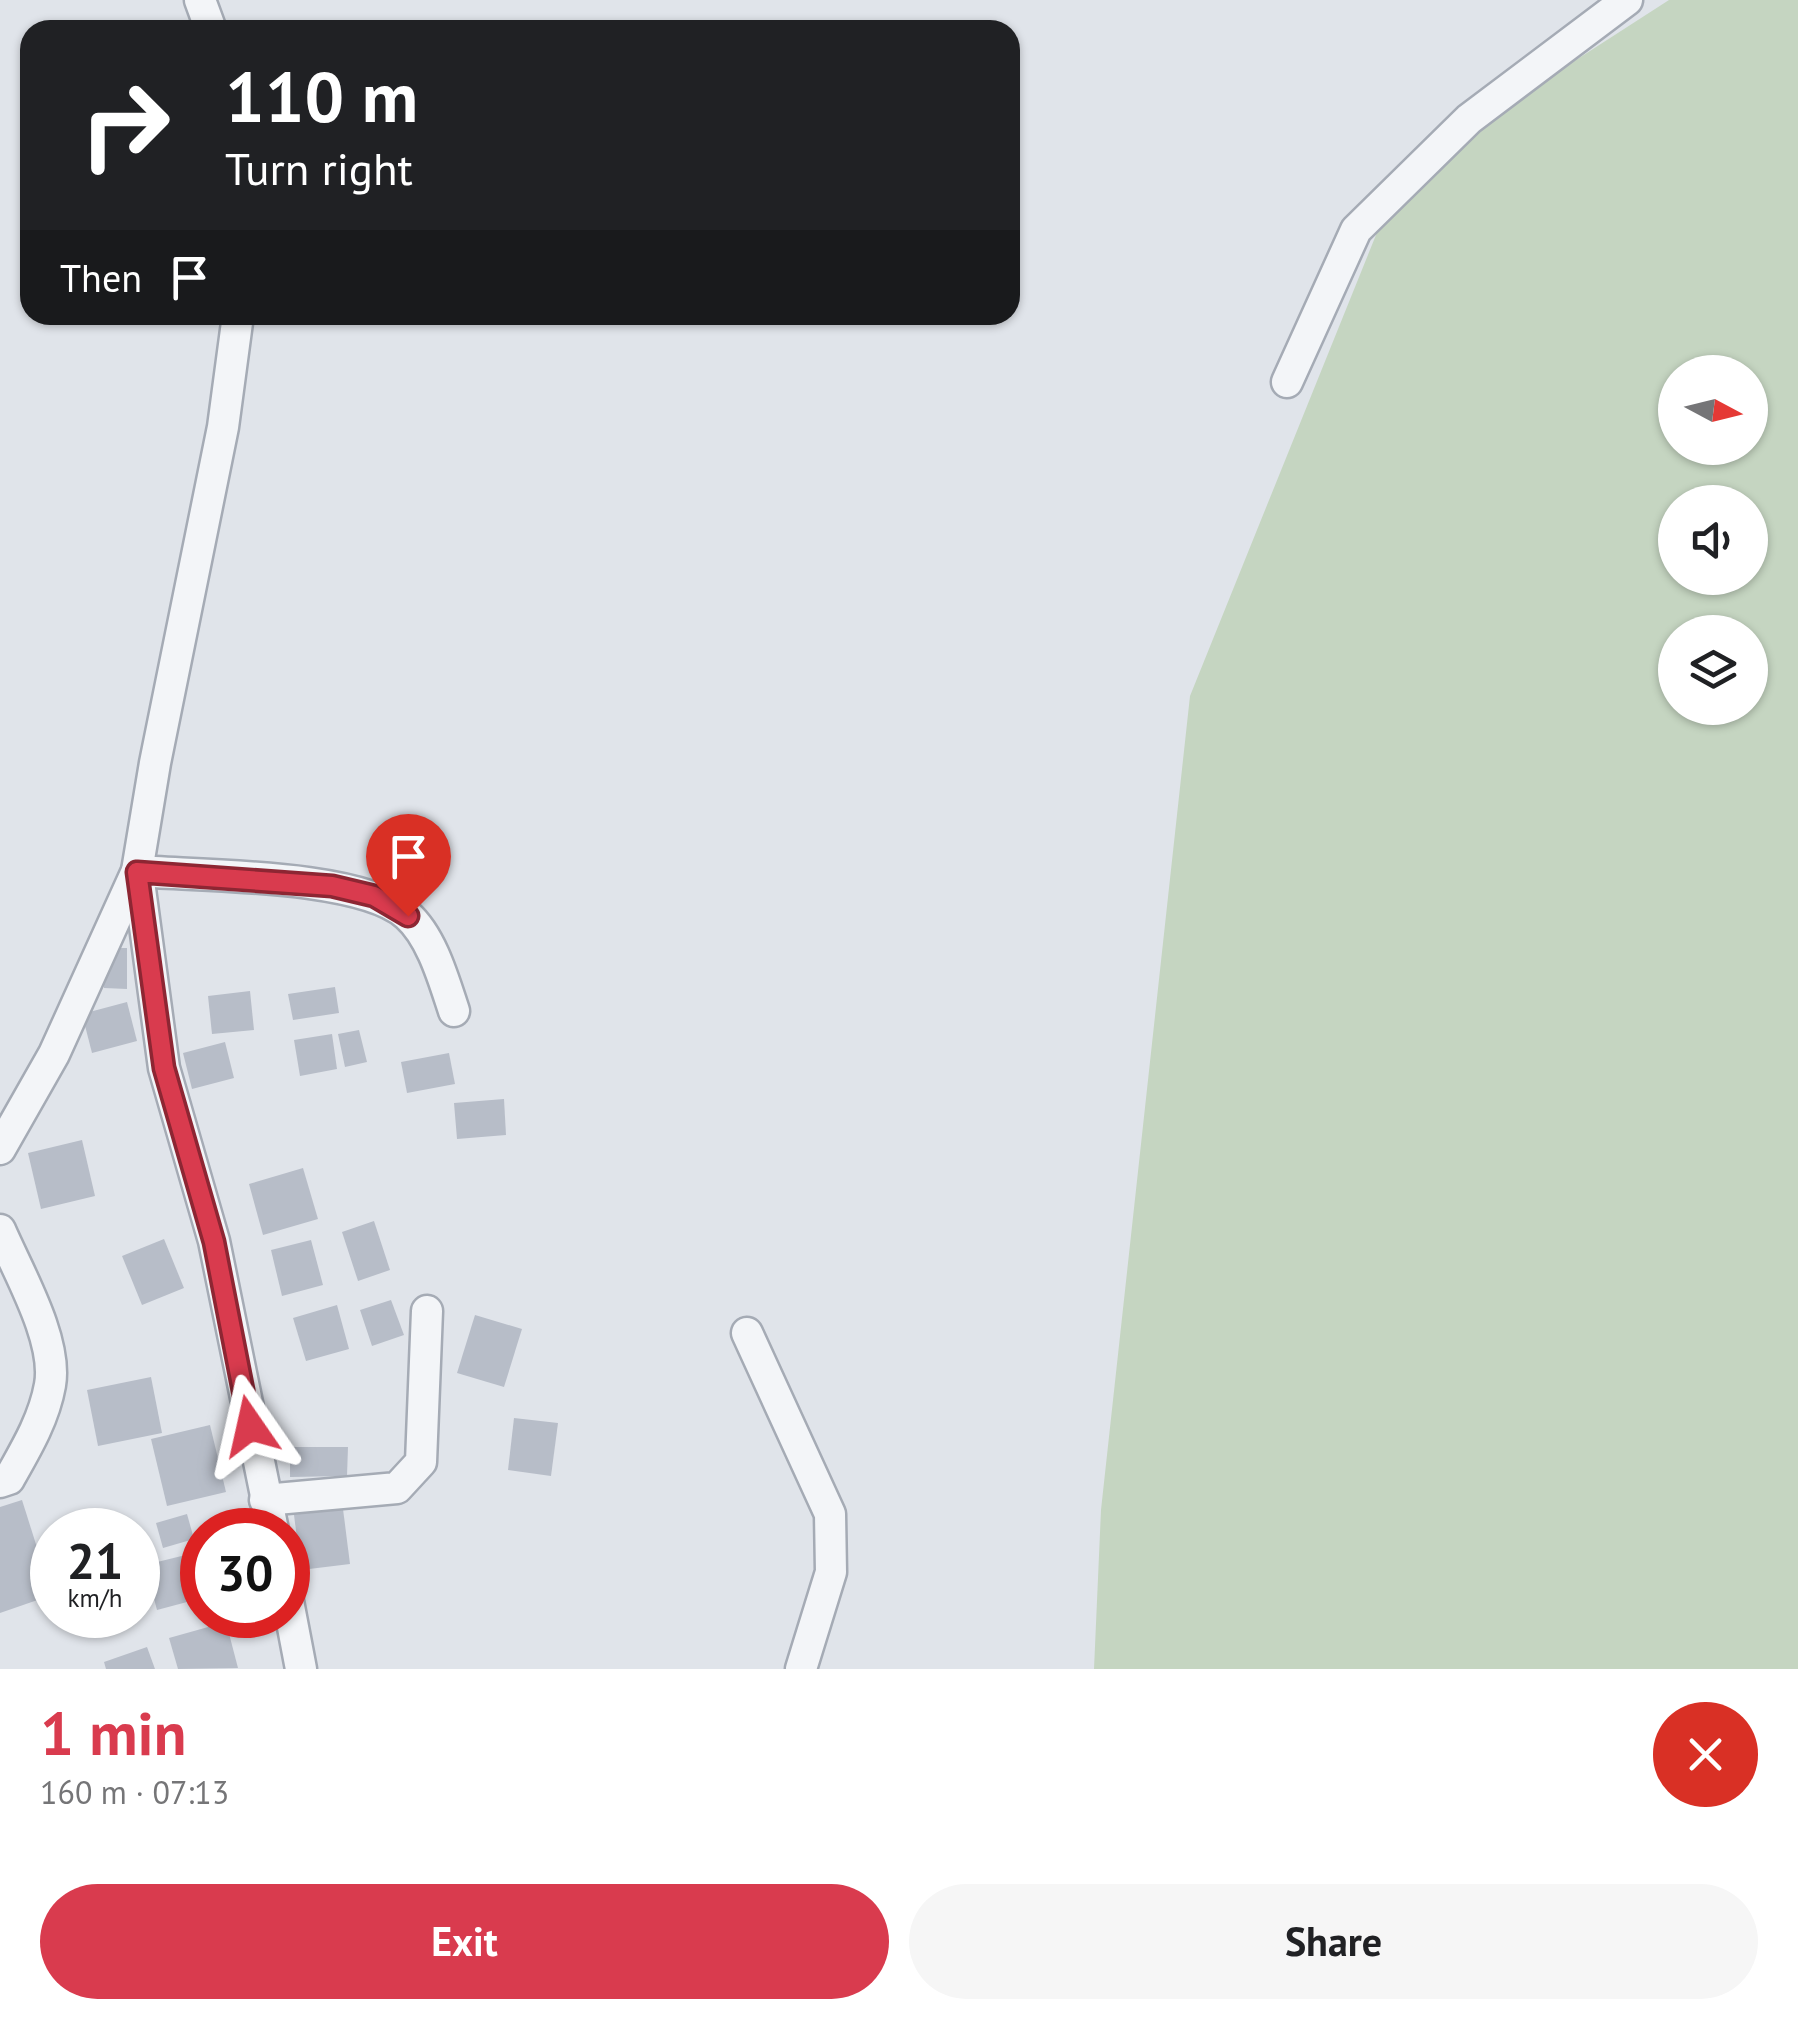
<!DOCTYPE html>
<html lang="en">
<head>
<meta charset="utf-8">
<style>
	:root { --surface:#fff; --page:#f6f6f6; --text:#202124; --muted:#757577; --accent:#d93b4e }
	body { margin:0; font-family:"PT Sans",sans-serif; background:var(--page); color:var(--text); height:100vh; display:flex; flex-direction:column; font-size:38px; white-space:nowrap }
	* { box-sizing:border-box; margin:0 }
	p { font-size:32px; color:var(--muted) }
	.icon { flex:none; width:55px; height:55px; fill:none; stroke:currentColor; stroke-width:2; stroke-linecap:round; stroke-linejoin:round }
	.map { position:relative; height:1669px; overflow:hidden }
	.drawer { display:flex; flex-direction:column; background:var(--surface); flex:1 }
	.drawer>* { flex:none }
	.guide { position:absolute; left:20px; top:20px; width:1000px; height:305px; border-radius:30px; box-shadow:0 2px 8px #0004; background:#202124; color:#fff; overflow:hidden }
	.needle { width:65px; rotate:97deg }
	.tools { position:absolute; left:1658px; top:355px; display:grid; gap:20px }
	.tools a { display:grid; place-items:center; width:110px; height:110px; border-radius:50%; background:var(--surface); box-shadow:0 2px 8px #0004; font-size:50px }
	.speed { position:absolute; left:30px; top:1508px; display:flex; gap:20px; font-size:50px; font-weight:700; text-align:center }
	.speed>* { display:grid; place-content:center; width:130px; height:130px; border-radius:50%; background:var(--surface); box-shadow:0 2px 8px #0004; line-height:1 }
	.speed small { font-size:25px; font-weight:400 }
	.speed .limit { border:15px solid #d22; background:#fff; color:#111 }
	.pin { position:absolute; display:grid; place-items:center; width:85px; height:85px; color:#fff; margin:-102px -42px; border-radius:50% 50% 50% 0; rotate:-45deg; box-shadow:0 0 10px #0007 }
	.pin .icon { rotate:45deg }
	.me { position:absolute; width:110px; margin:-55px; rotate:349deg; stroke-linejoin:round; filter:drop-shadow(0 0 8px #0008) }
	.turn { display:flex; align-items:center; gap:35px; height:210px; padding:0 40px; font-size:45px }
	.turn .icon { width:130px; height:130px; stroke-width:2.5 }
	.turn b { display:block; font-size:70px; line-height:85px }
	.then { display:flex; align-items:center; height:95px; padding:0 40px; background:#0003; gap:20px; font-size:38px }
	.round { display:grid; place-items:center; flex:none; width:105px; height:105px; border-radius:52px; background:var(--page) }
	.summary { display:flex; align-items:center; justify-content:space-between; height:170px; padding:0 40px }
	h1 { font-size:60px; font-weight:800; line-height:75px; color:var(--accent) }
	.primary-button { display:flex; gap:20px; margin-top:auto; padding:20px 40px }
	.primary-button a { flex:1; height:115px; border-radius:60px; background:var(--accent); color:#fff; font-size:40px; font-weight:800; line-height:115px; text-align:center }
	.primary-button a+a { background:var(--page); color:var(--text) }
	.map>svg:first-child { display:block }
</style>
</head>
<body>
<div class="map">
<svg width="1798" height="1669" viewBox="0 0 1798 1669">
	<rect width="100%" height="100%" fill="#e0e4ea"/>
	<path fill="#c5d5c1" fill-rule="evenodd" d="M1669 0H1798V1669H1094L1101 1510 1190 696 1401 173ZM1675 372H1750V448H1675ZM1675 502H1750V578H1675ZM1675 632H1750V708H1675Z"/>
	<g fill="#b7bdc8">
		<path d="M105 948H127V989L104 988Z"/>
		<path d="M335 987 339 1013 293 1020 288 994Z"/>
		<path d="M250 991 254 1030 212 1034 208 996Z"/>
		<path d="M127 1002 137 1041 92 1053 82 1014Z"/>
		<path d="M359 1030 367 1062 345 1067 338 1034Z"/>
		<path d="M332 1034 337 1069 300 1076 294 1040Z"/>
		<path d="M225 1042 234 1078 192 1089 183 1053Z"/>
		<path d="M449 1053 455 1084 407 1093 401 1062Z"/>
		<path d="M504 1099 506 1135 457 1139 454 1103Z"/>
		<path d="M82 1140 95 1196 41 1209 28 1153Z"/>
		<path d="M303 1168 318 1219 263 1235 249 1184Z"/>
		<path d="M374 1221 390 1270 358 1281 342 1232Z"/>
		<path d="M164 1239 184 1288 142 1305 122 1256Z"/>
		<path d="M311 1240 323 1285 282 1296 271 1250Z"/>
		<path d="M391 1300 404 1335 372 1346 360 1310Z"/>
		<path d="M337 1305 349 1349 306 1361 293 1318Z"/>
		<path d="M475 1315 522 1329 504 1387 457 1373Z"/>
		<path d="M151 1377 162 1433 98 1446 87 1390Z"/>
		<path d="M514 1418 558 1423 551 1476 508 1470Z"/>
		<path d="M210 1425 226 1492 167 1506 151 1439Z"/>
		<path d="M290 1447H348L347 1476 290 1477Z"/>
		<path d="M22 1500 52 1595 0 1613V1507Z"/>
		<path d="M342 1501 350 1564 301 1570 293 1507Z"/>
		<path d="M187 1514 194 1539 163 1548 156 1523Z"/>
		<path d="M202 1551V1598L157 1610 145 1565Z"/>
		<path d="M78 1615H127L128 1621 83 1634Z"/>
		<path d="M226 1622 238 1668 178 1669 169 1638Z"/>
		<path d="M147 1647 155 1669H106L104 1662Z"/>
	</g>
	<g fill="none" stroke-linecap="round" stroke-linejoin="round">
		<defs>
			<g id="street">
				<path d="M200 0 211 30"/>
				<path d="M1287 382 1356 230 1469 119 1627 0"/>
				<path d="M137 871C202 876 360 874 407 915 432 937 444 981 454 1011"/>
				<path d="M138 874 164 1068 214 1241 273 1530"/>
				<path d="M0 1149 54 1054 137 871 155 763 223 427 238 315"/>
				<path d="M0 1230C18 1272 58 1340 50 1385 44 1419 26 1449 9 1479L0 1482"/>
				<path d="M747 1333 830 1514 831 1572 801 1669"/>
				<path d="M265 1500 397 1488 421 1462 427 1311"/>
				<path d="M288 1601 301 1669"/>
			</g>
		</defs>
		<use href="#street" stroke="#a5abb5" stroke-width="35"/>
		<use href="#street" stroke="#f3f5f8" stroke-width="30"/>
	</g>
	<g fill="none" stroke-linecap="round" stroke-linejoin="round">
		<defs>
			<path id="route" d="M250 1426 214 1242 164 1068 137 872 332 886 374 896 408 916"/>
		</defs>
		<use href="#route" stroke="#8d2633" stroke-width="25"/>
		<use href="#route" stroke="#d93b4e" stroke-width="18"/>
	</g>
</svg>
<div class="tools">
<a><svg class="needle" viewBox="-14 -14 28 28"><path d="M0-13l5 13h-10z" fill="#e53935"/><path d="M0 13l5-13h-10z" fill="#757577"/></svg></a>
<a><svg class="icon" aria-label="sound" viewBox="0 0 24 24"><path d="M4 9h4l5-4v14l-5-4H4zM17 9q2 3 0 6"/></svg></a>
<a><svg class="icon" aria-label="layers" viewBox="0 0 24 24"><path d="M12 4l9 5-9 5-9-5zM3 14l9 5 9-5"/></svg></a>
</div>
<div class="speed"><div>21<small>km/h</small></div><div class="limit">30</div></div>
<div class="pin" style="left:408px;top:916px;background:#d93025"><svg class="icon" aria-label="arrive" viewBox="0 0 24 24"><path d="M6 21V4h12l-3 4 3 4H6"/></svg></div>
<svg class="me" style="left:250px;top:1426px" viewBox="-20 -20 40 40"><path d="M0-17L14 15 0 8-14 15z" fill="#d93b4e" stroke="#fff" stroke-width="4"/></svg>
<div class="guide">
<div class="turn"><svg class="icon" aria-label="right" viewBox="0 0 24 24"><path d="M7 20v-9h11M14 6l5 5-5 5"/></svg><div><b>110 m</b>Turn right</div></div>
<div class="then">Then<svg class="icon" aria-label="arrive" viewBox="0 0 24 24"><path d="M6 21V4h12l-3 4 3 4H6"/></svg></div>
</div>
</div>
<section class="drawer">
<div class="summary"><div><h1>1 min</h1><p>160 m · 07:13</p></div><a class="round" style="background:#d93025;color:#fff"><svg class="icon" aria-label="close" viewBox="0 0 24 24"><path d="M6 6l12 12M18 6L6 18"/></svg></a></div>
<div class="primary-button"><a>Exit</a><a>Share</a></div>
</section>
</body>
</html>
